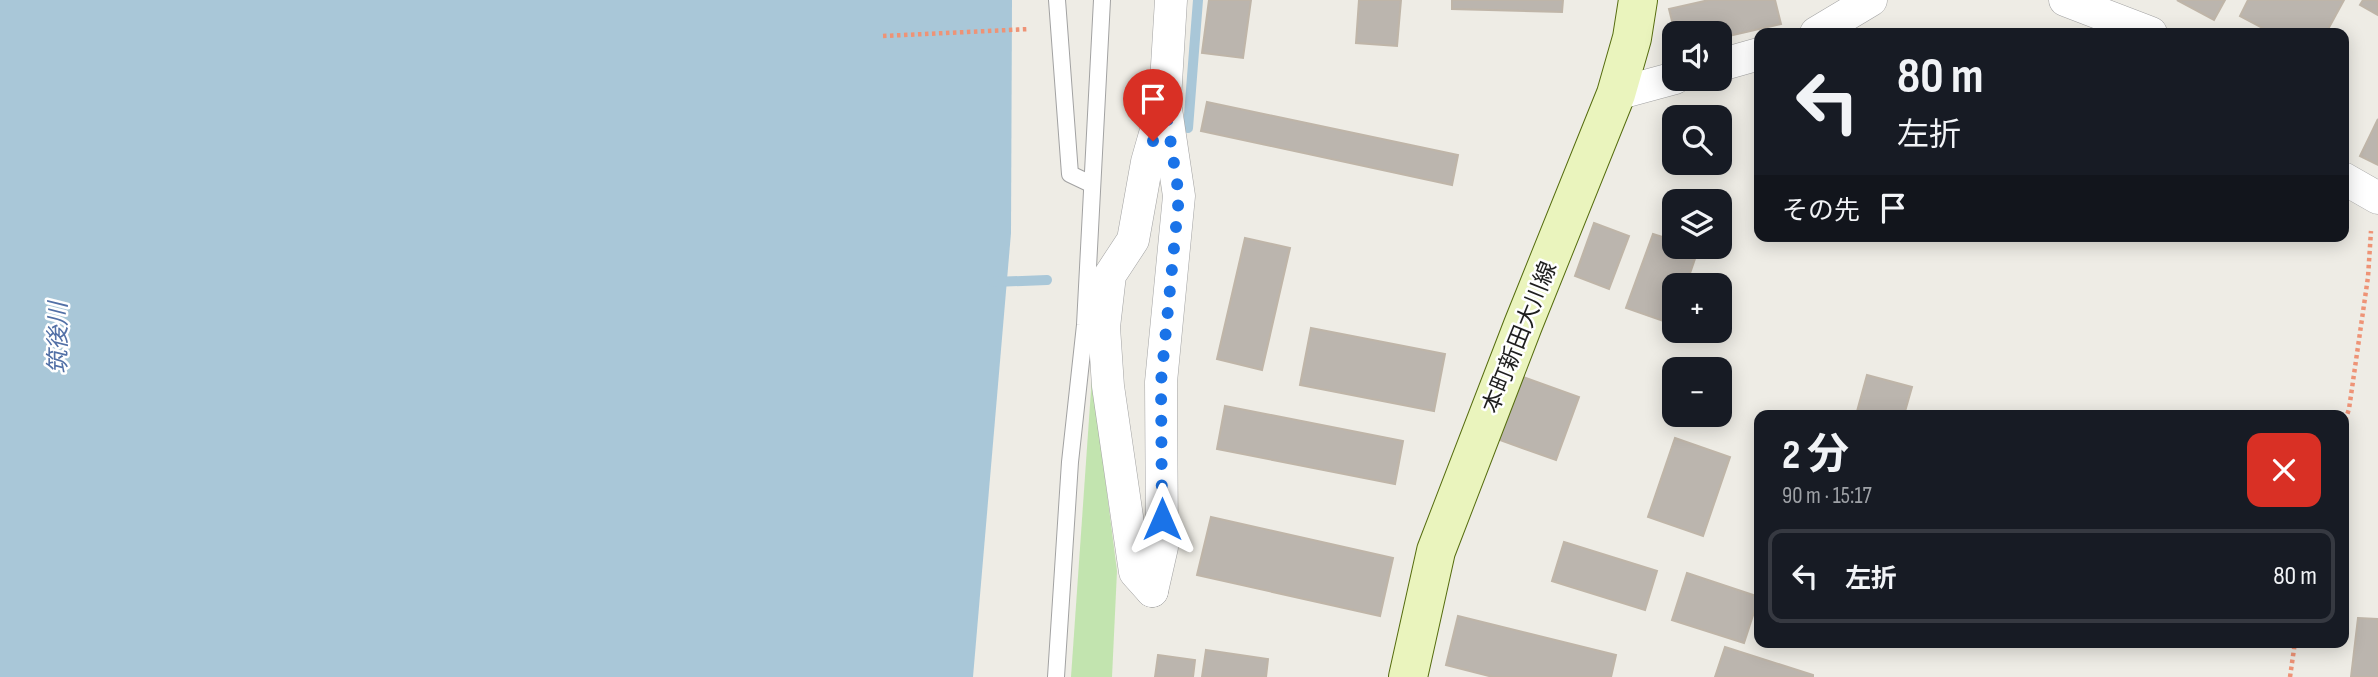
<!DOCTYPE html>
<html lang="ja">
<head>
<meta charset="utf-8">
<style>
	:root { --surface:#171b24; --page:#20242c; --text:#f1f3f6; --muted:#9ea1a6; --line:#363941 }
	body { margin:0; font-family:"Sofia Sans Condensed","Noto Sans JP",sans-serif; background:var(--page); color:var(--text); height:100vh; display:flex; flex-direction:column; font-size:26px; white-space:nowrap }
	* { box-sizing:border-box; margin:0 }
	p { font-size:23px; color:var(--muted) }
	.icon { flex:none; width:38px; height:38px; fill:none; stroke:currentColor; stroke-width:2; stroke-linecap:round; stroke-linejoin:round }
	.map { position:relative; flex:1; overflow:hidden }
	.sheet { position:absolute; left:1754px; top:410px; width:595px; height:238px; display:flex; flex-direction:column; background:var(--surface); border-radius:14px; box-shadow:0 4px 18px #0003 }
	.sheet>* { flex:none }
	.hud { position:absolute; left:1754px; top:28px; width:595px; height:214px; border-radius:14px; box-shadow:0 4px 18px #0003; background:#171b24; color:var(--text); overflow:hidden }
	.tools { position:absolute; left:1662px; top:21px; display:grid; gap:14px }
	.tools a { display:grid; place-items:center; width:70px; height:70px; border-radius:14px; background:var(--surface); box-shadow:0 4px 18px #0003; font-size:35px }
	.pin { position:absolute; display:grid; place-items:center; width:60px; height:60px; color:#fff; margin:-72px -30px; border-radius:50% 50% 50% 0; rotate:-45deg; box-shadow:0 0 7px #0007 }
	.pin .icon { rotate:45deg }
	.me { position:absolute; width:77px; margin:-38px; rotate:0deg; stroke-linejoin:round; filter:drop-shadow(0 0 5px #0008) }
	.turn { display:flex; align-items:center; gap:24px; height:147px; padding:0 28px; font-size:32px }
	.turn .icon { width:91px; height:91px; stroke-width:2.5 }
	.turn b { display:block; font-size:49px; line-height:60px }
	.then { display:flex; align-items:center; height:66px; padding:0 28px; background:#0003; gap:14px; font-size:26px }
	.round { display:grid; place-items:center; flex:none; width:74px; height:74px; border-radius:14px; background:var(--page) }
	.headline { display:flex; align-items:center; justify-content:space-between; height:119px; padding:0 28px }
	h1 { font-size:42px; font-weight:700; line-height:52px }
	ul { padding:0; list-style:none }
	li { display:flex; align-items:center; gap:21px; height:94px; margin:0 14px 10px; padding:0 14px; border:4px solid var(--line); border-radius:14px }
	li div { flex:1 }
	li b { display:block; font-size:26px }
	li em { font-style:normal }
	.map>svg:first-child { display:block }
</style>
</head>
<body>
<div class="map">
<svg width="2378" height="677" viewBox="0 0 2378 677">
	<rect width="100%" height="100%" fill="#eeece5"/>
	<path fill="#c2e4af" d="M1092 376 1117 571 1112 677H1071Z"/>
	<path fill="#a9c7d8" d="M0 0H1012L1011 233 973 677H0Z"/>
	<g fill="none" stroke-linecap="round" stroke-linejoin="round">
		<g stroke="#a9c7d8" stroke-width="10">
			<path d="M1188 128 1198 0"/>
			<path d="M994 282 1047 280"/>
		</g>
	</g>
	<g fill="#bbb5ae" stroke="#bfb5a8" stroke-width="2">
		<path d="M1209 0H1251L1243 58 1202 53Z"/>
		<path d="M1359 0H1401L1397 46 1356 43Z"/>
		<path d="M1452 0H1563L1562 12 1452 9Z"/>
		<path d="M1709 0H1775L1781 24 1720 38V33H1675L1669 9Z"/>
		<path d="M2177 0H2225L2214 20Z"/>
		<path d="M2248 0H2344L2326 33H2272L2240 16Z"/>
		<path d="M2363 0H2378V15L2360 5Z"/>
		<path d="M1207 102 1458 155 1452 185 1201 131Z"/>
		<path d="M2378 119V165L2360 156Z"/>
		<path d="M1594 223 1629 236 1609 289 1575 276Z"/>
		<path d="M1653 234 1675 241V247H1690L1698 250 1686 285H1675V316L1672 324 1626 308Z"/>
		<path d="M1245 238 1290 248 1262 370 1217 359Z"/>
		<path d="M1311 328 1445 354 1434 411 1300 385Z"/>
		<path d="M1867 375 1912 387 1904 415H1856Z"/>
		<path d="M1520 376 1579 397 1556 460 1497 439Z"/>
		<path d="M1225 406 1403 441 1395 484 1217 449Z"/>
		<path d="M1675 438 1730 457 1703 536 1648 517Z"/>
		<path d="M1211 517 1393 558 1380 616 1197 575Z"/>
		<path d="M1564 542 1657 571 1645 610 1552 581Z"/>
		<path d="M1687 573 1759 597 1744 643 1672 620Z"/>
		<path d="M1458 616 1616 655 1611 677H1493L1446 665Z"/>
		<path d="M2358 618 2378 619V677H2351Z"/>
		<path d="M1725 647 1813 675V677H1715Z"/>
		<path d="M1206 650 1268 659 1266 677H1202Z"/>
		<path d="M1158 655 1195 660 1193 677H1155Z"/>
	</g>
	<g fill="none" stroke-linecap="round" stroke-linejoin="round">
		<defs>
			<g id="service">
				<path d="M1057 0 1070 174 1091 184"/>
				<path d="M1056 677 1070 462 1085 325 1102 0"/>
			</g>
			<g id="minor">
				<path d="M2065 0 2151 33"/>
				<path d="M1816 33 1871 0"/>
				<path d="M1720 65 1759 54"/>
				<path d="M1616 94 1675 78"/>
				<path d="M2343 178 2378 198"/>
				<path d="M1152 591 1135 572 1108 386 1104 327 1110 275 1133 240 1147 162 1165 99 1171 0"/>
				<path d="M1152 591 1162 547 1161 382 1179 196 1166 109"/>
			</g>
			<path id="secondary" d="M1408 677 1436 551 1523 325 1616 94 1632 38 1638 0"/>
		</defs>
		<use href="#service" stroke="#a2a2a2" stroke-width="18"/>
		<use href="#minor" stroke="#a2a2a2" stroke-width="33"/>
		<use href="#secondary" stroke="#556c0e" stroke-width="40"/>
		<g stroke="#ee9376" stroke-width="4.5" stroke-dasharray="3.5 3.5" stroke-linecap="butt">
			<path d="M883 36 1029 29"/>
			<path d="M2343 427 2349 409 2368 277 2371 231"/>
			<path d="M2290 677 2295 642"/>
		</g>
		<use href="#service" stroke="#fff" stroke-width="16"/>
		<use href="#minor" stroke="#fff" stroke-width="32"/>
		<use href="#secondary" stroke="#eaf4bd" stroke-width="38"/>
	</g>
	<g fill="none" stroke-linecap="round" stroke-linejoin="round">
		<path stroke="#1a73e8" stroke-width="12" stroke-dasharray="0 21.6" d="M1153 141 1164 99 1179 196 1161 382 1162 519"/>
	</g>
	<g text-anchor="middle" stroke-width="5" stroke-linejoin="round" paint-order="stroke">
		<g font-size="23" fill="#1e1e1e" stroke="#fff">
			<text transform="translate(1519 337) rotate(-68)" y="8">本町新田大川線</text>
		</g>
		<g font-size="24" font-style="italic" fill="#5270a6" stroke="#fff">
			<text transform="translate(58 338) rotate(-90)" y="8">筑後川</text>
		</g>
	</g>
</svg>
<div class="tools">
<a><svg class="icon" aria-label="sound" viewBox="0 0 24 24"><path d="M4 9h4l5-4v14l-5-4H4zM17 9q2 3 0 6"/></svg></a>
<a><svg class="icon" aria-label="search" viewBox="0 0 24 24"><circle cx="10" cy="10" r="6"/><path d="M15 15l6 6"/></svg></a>
<a><svg class="icon" aria-label="layers" viewBox="0 0 24 24"><path d="M12 4l9 5-9 5-9-5zM3 14l9 5 9-5"/></svg></a>
<a>+</a>
<a>−</a>
</div>
<div class="pin" style="left:1153px;top:141px;background:#d93025"><svg class="icon" aria-label="arrive" viewBox="0 0 24 24"><path d="M6 21V4h12l-3 4 3 4H6"/></svg></div>
<svg class="me" style="left:1162px;top:519px" viewBox="-20 -20 40 40"><path d="M0-17L14 15 0 8-14 15z" fill="#1a73e8" stroke="#fff" stroke-width="4"/></svg>
<div class="hud">
<div class="turn"><svg class="icon" aria-label="left" viewBox="0 0 24 24"><path d="M17 20v-9H6M10 6l-5 5 5 5"/></svg><div><b>80 m</b>左折</div></div>
<div class="then">その先<svg class="icon" aria-label="arrive" viewBox="0 0 24 24"><path d="M6 21V4h12l-3 4 3 4H6"/></svg></div>
</div>
<section class="sheet">
<div class="headline"><div><h1>2 分</h1><p>90 m · 15:17</p></div><a class="round" style="background:#d93025;color:#fff"><svg class="icon" aria-label="close" viewBox="0 0 24 24"><path d="M6 6l12 12M18 6L6 18"/></svg></a></div>
<ul>
<li><svg class="icon" aria-label="left" viewBox="0 0 24 24"><path d="M17 20v-9H6M10 6l-5 5 5 5"/></svg><div><b>左折</b></div><em>80 m</em></li>
</ul>
</section>
</div>
</body>
</html>
